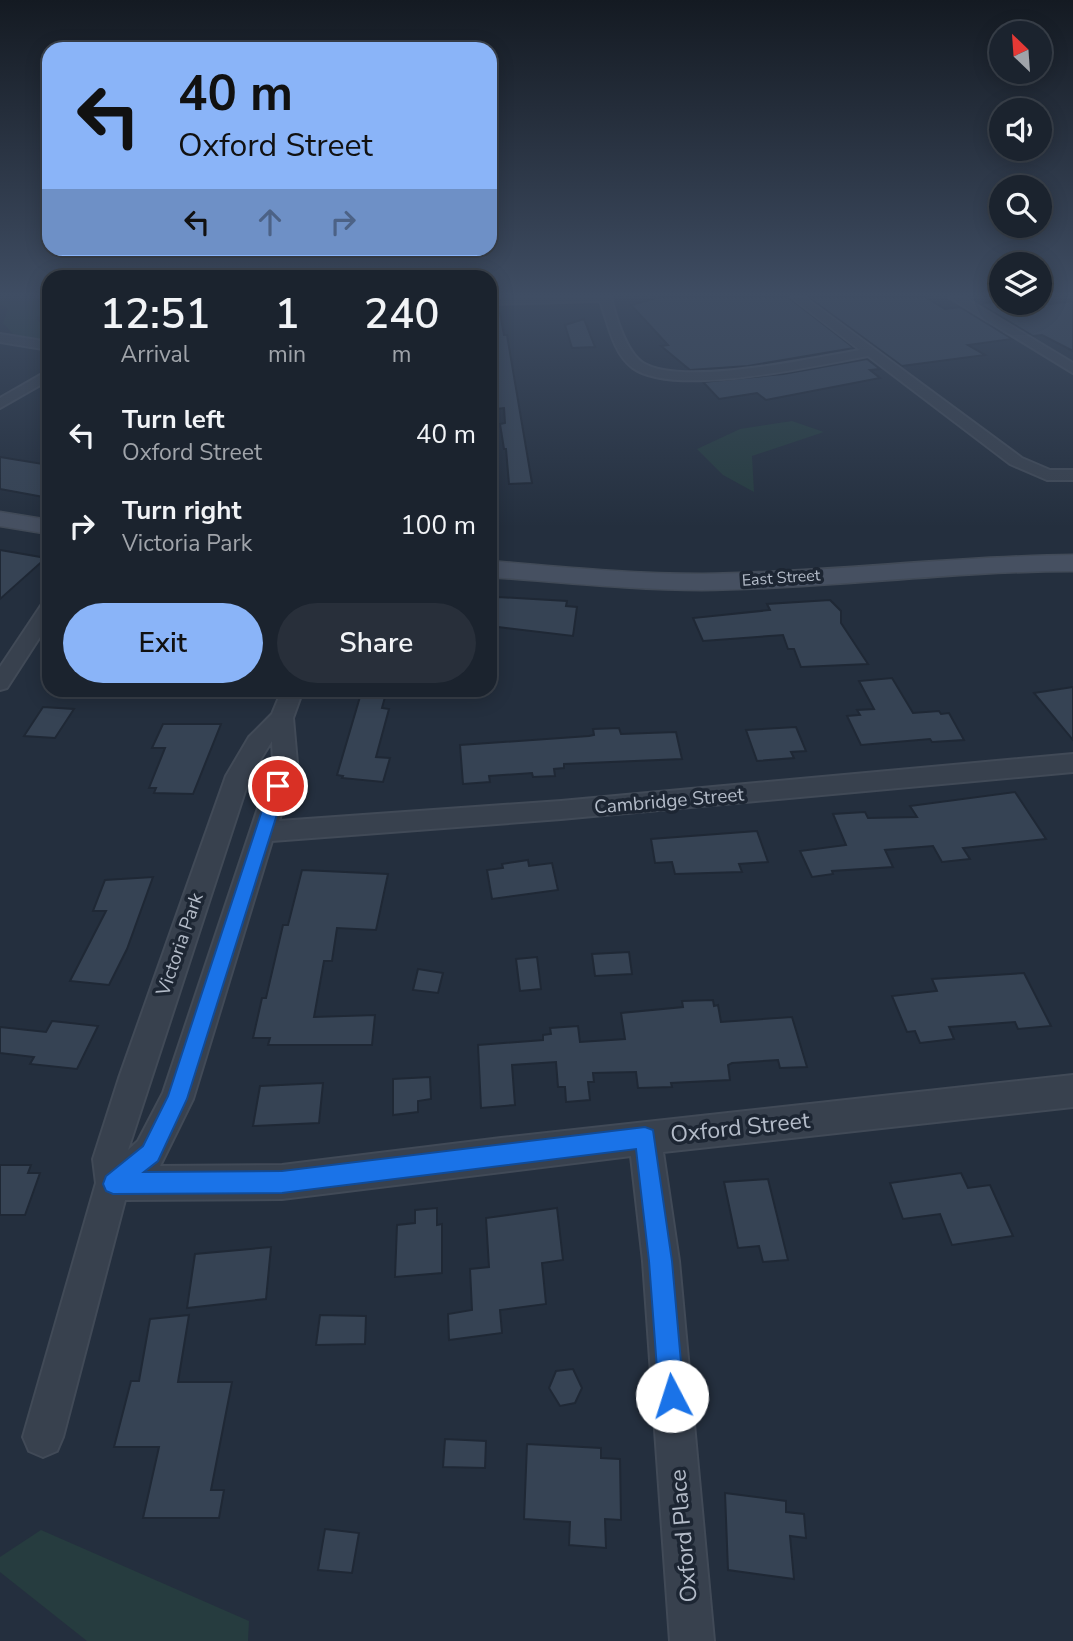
<!DOCTYPE html>
<html lang="en">
<head>
<meta charset="utf-8">
<style>
	:root { --surface:#1b232e; --page:#282f3a; --text:#f1f3f6; --muted:#a0a4aa; --line:#39404a; --accent:#8ab4f8 }
	body { margin:0; font-family:"Nunito Sans",sans-serif; background:var(--page); color:var(--text); height:100vh; display:flex; flex-direction:column; font-size:26px; white-space:nowrap }
	* { box-sizing:border-box; margin:0 }
	p { font-size:23px; color:var(--muted) }
	.icon { flex:none; width:38px; height:38px; fill:none; stroke:currentColor; stroke-width:2; stroke-linecap:round; stroke-linejoin:round }
	.map { position:relative; flex:1; overflow:hidden }
	.panel { position:absolute; left:42px; top:270px; width:455px; height:427px; display:flex; flex-direction:column; background:var(--surface); border-radius:21px; box-shadow:0 4px 18px #0003,0 0 0 2px var(--line) }
	.panel>* { flex:none }
	.guide { position:absolute; left:42px; top:42px; width:455px; height:214px; border-radius:21px; box-shadow:0 4px 18px #0003,0 0 0 2px var(--line); background:#8ab4f8; color:#111; overflow:hidden }
	.needle { width:46px; rotate:335deg }
	.tools { position:absolute; left:989px; top:21px; display:grid; gap:14px }
	.tools a { display:grid; place-items:center; width:63px; height:63px; border-radius:50%; background:var(--surface); box-shadow:0 4px 18px #0003,0 0 0 2px var(--line); font-size:35px }
	.pin { position:absolute; display:grid; place-items:center; width:60px; height:60px; color:#fff; margin:-30px; border:4px solid #fff; border-radius:50%; box-shadow:0 2px 7px #0007 }
	.me { position:absolute; width:77px; margin:-38px; rotate:355deg; stroke-linejoin:round; filter:drop-shadow(0 0 5px #0008) }
	.turn { display:flex; align-items:center; gap:24px; height:147px; padding:0 21px; font-size:32px }
	.turn .icon { width:91px; height:91px; stroke-width:2.5 }
	.turn b { display:block; font-size:49px; line-height:60px }
	.lanes { display:flex; align-items:center; height:66px; padding:0 21px; background:#0003; justify-content:center; gap:35px; direction:ltr }
	.lanes .off { opacity:.35 }
	.eta { display:flex; justify-content:space-evenly; align-items:center; height:119px; text-align:center }
	.eta b { font-size:42px; font-weight:600; line-height:49px }
	.button { display:flex; gap:14px; margin-top:auto; padding:14px 21px }
	.button a { flex:1; height:80px; border-radius:42px; background:var(--accent); color:#111; font-size:28px; font-weight:600; line-height:80px; text-align:center }
	.button a+a { background:var(--page); color:var(--text) }
	ul { padding:0; list-style:none }
	li { display:flex; align-items:center; gap:21px; height:91px; padding:0 21px }
	li div { flex:1 }
	li b { display:block; font-size:26px }
	li em { font-style:normal }
	.map>svg:first-child { display:block }
</style>
</head>
<body>
<div class="map">
<svg width="1073" height="1641" viewBox="0 0 1073 1641">
	<rect width="100%" height="100%" fill="#242f3e"/>
	<g fill="#263c3f">
		<path d="M0 297H44L49 305V314L36 317 44 330H49V341L14 335 3 323 8 309 0 304Z"/>
		<path d="M792 421 824 432 752 456 754 492 723 475 697 449 740 429Z"/>
		<path d="M41 1530 249 1621 248 1641H87L0 1572V1557Z"/>
	</g>
	<g fill="#364354" stroke="#1f2835" stroke-width="2">
		<path d="M661 297H788L854 348 748 366 690 370 661 346 668 345 631 305Z"/>
		<path d="M808 297H925L945 309 960 307 1012 339 968 345 985 355 902 366Z"/>
		<path d="M1001 301 1021 308 1073 301V351L1042 335 1033 336 980 304Z"/>
		<path d="M500 313 504 335H507L532 483 509 484 506 449H504L500 424 505 423 504 408 496 409 493 381H490V314Z"/>
		<path d="M584 319 595 347 572 348 565 325Z"/>
		<path d="M867 359 880 369 870 370 880 378 766 400 757 393 719 399 703 382 783 374Z"/>
		<path d="M0 457 49 465V498L0 489Z"/>
		<path d="M0 550 46 558 0 599Z"/>
		<path d="M498 597 567 601 566 606 577 607 573 636 490 626V599H497Z"/>
		<path d="M830 600 841 611V623L868 664 801 667 794 649H788L783 635 703 641 693 618 770 610 767 604Z"/>
		<path d="M892 678 913 713 939 711 941 714 949 713 964 740 932 742 930 739 861 745 847 716 860 715 857 710 874 709 859 681Z"/>
		<path d="M1073 687V740L1034 693Z"/>
		<path d="M362 690H387L382 708 389 709 376 757 390 758 383 782 342 778 343 776 337 775Z"/>
		<path d="M43 707 74 709 55 738 24 736Z"/>
		<path d="M163 724H221L193 794 154 793 156 788H149L165 748H152Z"/>
		<path d="M796 727 806 751 791 752 794 758 757 761 746 730Z"/>
		<path d="M619 728 621 734 676 732 682 759 564 764V768L554 769 555 776 533 777 532 773 489 776 490 782 463 784 460 745 589 736 594 735 593 729Z"/>
		<path d="M1015 792 1046 839 963 848 970 859 942 862 933 846 885 850 893 867 832 871 833 874 812 877 800 851 846 845 833 814 865 812 868 818 917 817 910 806Z"/>
		<path d="M757 831 768 862 739 864 742 872 675 874 672 862 655 863 651 839Z"/>
		<path d="M528 860 529 866 552 863 558 890 492 899 487 870 503 868 502 864Z"/>
		<path d="M302 870 388 874 376 930 337 928 332 961H324L314 1017 375 1015 372 1045H268L270 1038H253L262 998H266L283 925H288Z"/>
		<path d="M153 877 127 949 109 985 70 981 106 911H93L105 880Z"/>
		<path d="M629 952 632 974 595 976 592 954Z"/>
		<path d="M537 957 541 989 520 991 516 959Z"/>
		<path d="M418 969 443 973 438 993 413 990Z"/>
		<path d="M1024 973 1051 1026 1018 1029 1015 1022 949 1027 954 1039 920 1043 915 1031 907 1032 892 996 937 991 932 979Z"/>
		<path d="M713 1000 714 1006 718 1005 721 1022 792 1017 807 1067 780 1068 778 1060 732 1063 728 1065 730 1080 671 1083 672 1087 638 1088 636 1072 593 1073 594 1082H588L590 1100 566 1102 565 1087H558L556 1062 512 1065 515 1105 481 1108 478 1045 543 1040V1035L551 1034 550 1028 578 1026 580 1042 625 1039 621 1013 683 1007 682 1001Z"/>
		<path d="M52 1021 98 1026 77 1069 30 1064 34 1057 0 1053V1027L46 1032Z"/>
		<path d="M430 1077 431 1099 418 1101V1112L393 1115V1079Z"/>
		<path d="M323 1083 319 1123 253 1126 260 1086Z"/>
		<path d="M0 1165H31L28 1173H40L25 1215H0Z"/>
		<path d="M961 1173 968 1188 990 1185 1013 1236 952 1245 940 1214 903 1219 890 1183Z"/>
		<path d="M768 1179 788 1260 763 1262 759 1246 738 1248 724 1182Z"/>
		<path d="M437 1208V1225L442 1224V1273L395 1277 397 1225 415 1223V1210Z"/>
		<path d="M557 1208 563 1260 542 1263 546 1304 500 1310 502 1333 449 1340 448 1314 472 1310 470 1269 489 1267 486 1218Z"/>
		<path d="M271 1247 266 1299 187 1308 195 1254Z"/>
		<path d="M189 1315 178 1382H232L211 1490H224L219 1518H143L159 1447H114L131 1381H139L150 1319Z"/>
		<path d="M320 1315 366 1316 365 1344 316 1345Z"/>
		<path d="M573 1369 582 1388 575 1403 560 1406 549 1388 556 1371Z"/>
		<path d="M445 1439 486 1441 485 1468 443 1467Z"/>
		<path d="M527 1444 601 1448V1458L620 1459 621 1520 605 1519 606 1548 569 1545 570 1522 524 1519Z"/>
		<path d="M725 1493 786 1501V1512L804 1514 806 1538 790 1536 794 1579 728 1570Z"/>
		<path d="M325 1529 359 1533 352 1573 318 1570Z"/>
	</g>
	<g fill="none" stroke-linecap="round" stroke-linejoin="round">
		<defs>
			<g id="minor">
				<path d="M490 297H611C615 315 626 352 643 363 682 387 813 358 860 350L791 297H804L1022 458 1050 470H1073V480H1047L1010 464 868 356C817 365 675 398 633 368 613 354 608 322 600 301L490 304Z"/>
				<path d="M949 297H963L1073 363V373Z"/>
				<path d="M0 334 49 342V350L0 342Z"/>
				<path d="M49 370V380L0 408V398Z"/>
				<path d="M49 602V623L7 688 0 690V667L42 604Z"/>
				<path d="M282 690H303L293 718 297 763 279 821 561 801 1073 754V772L561 819 272 841 193 1099 160 1166 282 1165 501 1138 1073 1075V1107L663 1152 679 1261 714 1641H670L643 1261 631 1156 282 1199 125 1200 63 1437 57 1451 43 1457 29 1451 23 1437 96 1183 93 1159 119 1078 226 776 249 737 272 714ZM272 741 273 763 163 1093 138 1141 128 1150 250 776Z"/>
			</g>
			<g id="secondary">
				<path d="M0 512 49 520V534L0 526Z"/>
				<path d="M1073 555V571C949 571 826 589 702 590 631 590 561 582 490 577V561C561 567 631 574 702 574 826 573 949 556 1073 555Z"/>
			</g>
		</defs>
		<use href="#minor" stroke="#414a57" stroke-width="4"/>
		<use href="#secondary" stroke="#414a57" stroke-width="3"/>
		<use href="#minor" fill="#38414e" fill-rule="evenodd"/>
		<use href="#secondary" fill="#465061" fill-rule="evenodd"/>
	</g>
	<linearGradient id="sky" x2="0" y2="1"><stop stop-color="#141a22"/><stop offset="0.56" stop-color="#3f4d63"/><stop offset="1" stop-color="#3f4d63" stop-opacity="0"/></linearGradient>
	<rect width="1073" height="527" fill="url(#sky)"/>
	<path fill="#1a73e8" stroke="#114b97" stroke-width="2" d="M278 780 286 786 187 1099 158 1161 144 1172 282 1171 645 1127 653 1130 672 1261 684 1396 681 1405 672 1409 663 1405 659 1396 649 1261 636 1149 282 1193 113 1194 106 1191 103 1184 106 1176 143 1146 168 1096 270 786Z"/>
	<g text-anchor="middle" stroke-width="7" stroke-linejoin="round" paint-order="stroke">
		<g font-size="16" fill="#b4bcc9" stroke="#1d2633">
			<text transform="translate(781 577) rotate(-4)" y="6">East Street</text>
		</g>
		<g font-size="19" fill="#b4bcc9" stroke="#1d2633">
			<text transform="translate(669 800) rotate(-5)" y="7">Cambridge Street</text>
			<text transform="translate(179 944) rotate(-71)" y="7">Victoria Park</text>
		</g>
		<g font-size="23" fill="#b4bcc9" stroke="#1d2633">
			<text transform="translate(740 1127) rotate(-6)" y="8">Oxford Street</text>
			<text transform="translate(683 1536) rotate(-95)" y="8">Oxford Place</text>
		</g>
	</g>
</svg>
<div class="tools">
<a><svg class="needle" viewBox="-14 -14 28 28"><path d="M0-13l5 13h-10z" fill="#e53935"/><path d="M0 13l5-13h-10z" fill="#a0a4aa"/></svg></a>
<a><svg class="icon" aria-label="sound" viewBox="0 0 24 24"><path d="M4 9h4l5-4v14l-5-4H4zM17 9q2 3 0 6"/></svg></a>
<a><svg class="icon" aria-label="search" viewBox="0 0 24 24"><circle cx="10" cy="10" r="6"/><path d="M15 15l6 6"/></svg></a>
<a><svg class="icon" aria-label="layers" viewBox="0 0 24 24"><path d="M12 4l9 5-9 5-9-5zM3 14l9 5 9-5"/></svg></a>
</div>
<div class="pin" style="left:278px;top:786px;background:#d93025"><svg class="icon" aria-label="arrive" viewBox="0 0 24 24"><path d="M6 21V4h12l-3 4 3 4H6"/></svg></div>
<svg class="me" style="left:672px;top:1396px" viewBox="-20 -20 40 40"><circle r="19" fill="#fff"/><path d="M0-13L10 11 0 6-10 11z" fill="#1a73e8"/></svg>
<div class="guide">
<div class="turn"><svg class="icon" aria-label="left" viewBox="0 0 24 24"><path d="M17 20v-9H6M10 6l-5 5 5 5"/></svg><div><b>40 m</b>Oxford Street</div></div>
<div class="lanes"><svg class="icon" aria-label="left" viewBox="0 0 24 24"><path d="M17 20v-9H6M10 6l-5 5 5 5"/></svg><svg class="icon off" aria-label="ahead" viewBox="0 0 24 24"><path d="M12 20V5M6 11l6-6 6 6"/></svg><svg class="icon off" aria-label="right" viewBox="0 0 24 24"><path d="M7 20v-9h11M14 6l5 5-5 5"/></svg></div>
</div>
<section class="panel">
<div class="eta">
<div><b>12:51</b><p>Arrival</p></div>
<div><b>1</b><p>min</p></div>
<div><b>240</b><p>m</p></div>
</div>
<ul>
<li><svg class="icon" aria-label="left" viewBox="0 0 24 24"><path d="M17 20v-9H6M10 6l-5 5 5 5"/></svg><div><b>Turn left</b><p>Oxford Street</p></div><em>40 m</em></li>
<li><svg class="icon" aria-label="right" viewBox="0 0 24 24"><path d="M7 20v-9h11M14 6l5 5-5 5"/></svg><div><b>Turn right</b><p>Victoria Park</p></div><em>100 m</em></li>
</ul>
<div class="button"><a>Exit</a><a>Share</a></div>
</section>
</div>
</body>
</html>
